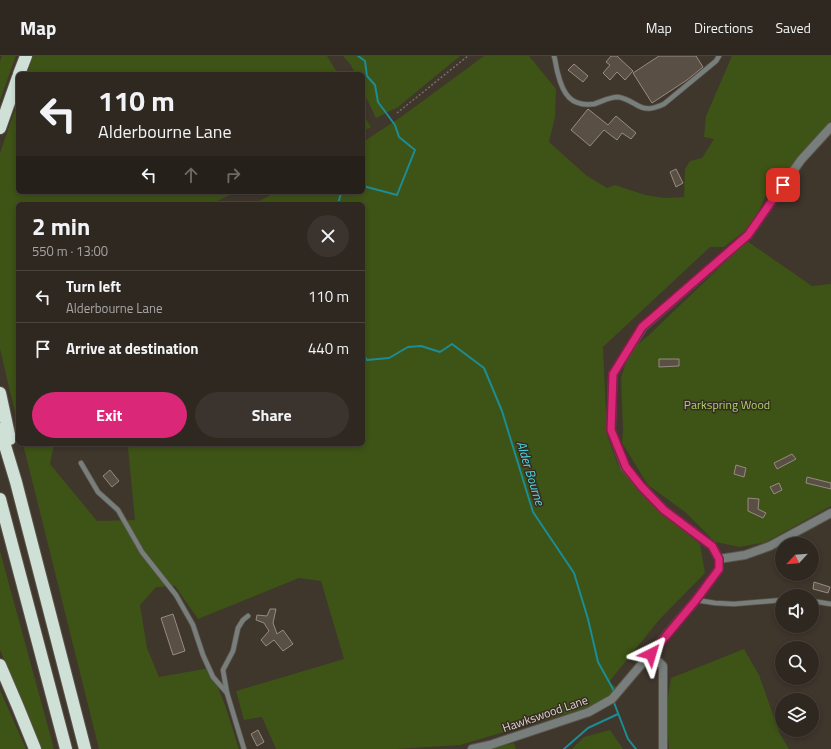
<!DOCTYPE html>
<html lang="en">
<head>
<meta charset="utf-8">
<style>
	:root { --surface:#2f2821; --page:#3b342e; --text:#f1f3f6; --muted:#a7a6a5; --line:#4a443f; --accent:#db2777 }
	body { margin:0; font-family:"Titillium Web",sans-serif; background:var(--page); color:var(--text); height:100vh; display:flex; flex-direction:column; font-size:15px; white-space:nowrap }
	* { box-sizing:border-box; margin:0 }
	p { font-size:13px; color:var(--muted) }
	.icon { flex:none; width:22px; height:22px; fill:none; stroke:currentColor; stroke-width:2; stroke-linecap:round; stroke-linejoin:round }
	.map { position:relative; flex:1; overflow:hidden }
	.drawer { position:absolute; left:16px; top:146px; width:349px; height:244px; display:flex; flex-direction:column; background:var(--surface); border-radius:6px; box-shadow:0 2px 6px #0003,0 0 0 1px var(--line) }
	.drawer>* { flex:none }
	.guide { position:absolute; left:16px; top:16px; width:349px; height:122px; border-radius:6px; box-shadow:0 2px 6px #0003,0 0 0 1px var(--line); background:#2f2821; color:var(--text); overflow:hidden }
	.needle { width:26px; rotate:244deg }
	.buttons { position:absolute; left:775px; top:481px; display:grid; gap:8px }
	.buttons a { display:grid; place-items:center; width:44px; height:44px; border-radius:50%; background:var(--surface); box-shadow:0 2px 6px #0003,0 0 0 1px var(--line); font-size:20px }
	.pin { position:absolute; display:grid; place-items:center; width:34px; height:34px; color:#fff; margin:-17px; border-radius:8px; box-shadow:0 2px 6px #0006 }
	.me { position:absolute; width:44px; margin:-22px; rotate:40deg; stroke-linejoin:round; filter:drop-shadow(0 0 3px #0008) }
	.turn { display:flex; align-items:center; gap:14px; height:84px; padding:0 16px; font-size:18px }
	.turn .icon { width:52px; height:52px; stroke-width:2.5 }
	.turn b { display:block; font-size:28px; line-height:34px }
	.lanes { display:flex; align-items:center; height:38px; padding:0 16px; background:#0003; justify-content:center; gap:20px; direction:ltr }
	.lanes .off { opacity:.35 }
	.round { display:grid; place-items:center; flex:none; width:42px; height:42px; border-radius:21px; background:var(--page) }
	.overview { display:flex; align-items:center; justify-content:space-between; height:68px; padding:0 16px }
	h1 { font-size:24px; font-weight:700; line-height:30px }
	.action { display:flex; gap:8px; margin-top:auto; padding:8px 16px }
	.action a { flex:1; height:46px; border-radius:24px; background:var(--accent); color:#fff; font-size:16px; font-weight:700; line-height:46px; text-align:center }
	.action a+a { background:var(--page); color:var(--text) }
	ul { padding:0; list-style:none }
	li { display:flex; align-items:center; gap:12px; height:52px; padding:0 16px; border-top:1px solid var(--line) }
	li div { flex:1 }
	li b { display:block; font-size:15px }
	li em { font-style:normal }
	header { display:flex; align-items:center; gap:24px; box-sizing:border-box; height:56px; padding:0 20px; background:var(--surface); border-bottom:1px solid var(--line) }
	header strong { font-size:19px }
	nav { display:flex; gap:22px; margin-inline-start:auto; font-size:14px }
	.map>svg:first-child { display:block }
</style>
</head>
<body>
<header>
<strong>Map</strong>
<nav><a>Map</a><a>Directions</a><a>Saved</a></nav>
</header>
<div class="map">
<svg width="831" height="693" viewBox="0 0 831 693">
	<rect width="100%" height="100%" fill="#3f362c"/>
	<g fill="#3e5316">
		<path d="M2 0H16L0 44V5Z"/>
		<path d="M33 0H327L338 18H27Z"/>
		<path d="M343 0H460L398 51 376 62 363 35V18H355L351 9Z"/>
		<path d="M484 0H529L556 33 555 61 549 86 587 120 607 132 615 129 645 139 665 142 684 141 685 113 690 105 702 102 714 83 704 81 706 60 732 0H831V65L794 111 780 122 766 139 754 166 742 177 724 191H710L603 291 607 379 618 409 655 451 700 488 705 517 659 564 609 626 616 631 607 643 596 649 460 689 396 693H276L262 661 244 664 236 635 344 603 321 525 299 522 198 563 175 530 156 531 140 549 147 592 159 621 210 612 225 649 239 693H99L23 388H54L50 408 97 465 135 464 128 392 133 388H363V148H253L277 136H363V86L401 61Z"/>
		<path d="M18 45V136H236L211 148H18V369L0 293V97Z"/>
		<path d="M363 58 371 71 363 75Z"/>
		<path d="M747 185 812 230 831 228V450L766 486 740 491 715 486 685 456 648 429 622 387 623 374 621 322 629 296 649 279Z"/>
		<path d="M0 495 54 693H42L0 594Z"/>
		<path d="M744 593 759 619 780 678 789 693H669L668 679 667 647 671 622Z"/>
		<path d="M0 634 26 693H0Z"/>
		<path d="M610 674 623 693H572L584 681Z"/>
		<path d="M514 687 516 693H492Z"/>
	</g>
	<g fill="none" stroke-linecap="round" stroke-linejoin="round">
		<g stroke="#1c8c95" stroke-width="2">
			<path d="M358 0 365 5 367 20 375 29 378 46 395 69 399 81 415 94 397 139 363 130"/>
			<path d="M338 148 341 137 344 136"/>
			<path d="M363 298 367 304 389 302 408 291 421 290 440 296 452 288 484 312 502 355 533 456 574 517 588 563 598 606 613 633V638"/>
			<path d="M613 644 628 683 636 693"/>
			<path d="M564 693 588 672 618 658"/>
		</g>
	</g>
	<g fill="#594f44" stroke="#978c80">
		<path d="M611 0H617L633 15 625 24 617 16 610 24 603 17 610 9 606 6Z"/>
		<path d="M659 0H696L703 11 687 24 652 47 633 17Z"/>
		<path d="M574 8 588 20 583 26 568 14Z"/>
		<path d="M588 53 608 69 616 60 636 77 631 83 622 77 617 84 604 74 590 90 571 74Z"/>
		<path d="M676 113 683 127 676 131 670 116Z"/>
		<path d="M659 303H679V310L659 311Z"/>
		<path d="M792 398 796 403 777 413 774 407Z"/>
		<path d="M736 409 746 412 744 421 734 418Z"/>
		<path d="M110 414 119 425 112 431 103 420Z"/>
		<path d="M807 421 831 427V433L806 427Z"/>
		<path d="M779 427 782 434 774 438 770 431Z"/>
		<path d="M748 442 759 443 758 453 766 457 763 462 748 455Z"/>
		<path d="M814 526 830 531 828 537 813 533Z"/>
		<path d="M270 553H276L273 567 277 578 283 574 293 588 283 595 274 584 266 590 261 584 269 575 264 567 256 564 257 559 267 560Z"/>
		<path d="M173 558 185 595 173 599 161 562Z"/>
		<path d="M258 674 264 686 257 690 251 678Z"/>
	</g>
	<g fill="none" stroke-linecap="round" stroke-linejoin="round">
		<defs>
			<g id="service">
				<path d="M554 0C556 6 556 12 558 18 563 38 571 51 594 48 601 46 609 41 618 41 624 42 630 45 635 48 646 55 653 53 664 48L716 5 719 0"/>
				<path d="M81 407 98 436 118 454 142 496 176 539 193 569 203 599 213 621 227 637"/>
				<path d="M696 544 715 547 734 548 782 544"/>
				<path d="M812 545 831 548"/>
				<path d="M244 693 227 637 223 614 233 595 238 572 243 564 248 560"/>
			</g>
			<g id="minor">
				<path d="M719 503 745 499 770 490 831 457"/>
				<path d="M651 598 663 610V693"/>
				<path d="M472 693 490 689 589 656 612 643 696 544 719 513V503L712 490 664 454 641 430 625 411 611 374 613 318 643 271 748 179 801 104 831 71"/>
			</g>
			<g id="motorway">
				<path d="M19 18 26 0"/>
				<path d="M0 72 18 21"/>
				<path d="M0 337 10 383"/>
				<path d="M0 373 16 426 85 693"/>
				<path d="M0 443 66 693"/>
				<path d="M0 609 18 651 35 693"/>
			</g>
		</defs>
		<use href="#service" stroke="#5b534a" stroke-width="6"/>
		<use href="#minor" stroke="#5b534a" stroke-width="10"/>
		<use href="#motorway" stroke="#5b534a" stroke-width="14"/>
		<path stroke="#776f67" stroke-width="1.5" stroke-dasharray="2 2" stroke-linecap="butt" d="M397 57 468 0"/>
		<use href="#service" stroke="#777e7b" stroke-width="4.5"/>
		<use href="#minor" stroke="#777e7b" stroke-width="8"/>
		<use href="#motorway" stroke="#cfe0d7" stroke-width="12"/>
	</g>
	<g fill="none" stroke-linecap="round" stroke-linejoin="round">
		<defs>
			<path id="route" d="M651 598 696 544 719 513V503L712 490 664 454 641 430 626 411 611 374 613 318 642 271 748 179 783 129"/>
		</defs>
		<use href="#route" stroke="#8e194d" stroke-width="10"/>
		<use href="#route" stroke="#db2777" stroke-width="7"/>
	</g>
	<g text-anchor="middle" stroke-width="3" stroke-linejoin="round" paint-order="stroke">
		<g font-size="12" fill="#abd566" stroke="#352c22">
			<text x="727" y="353">Parkspring Wood</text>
		</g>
		<g font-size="12" fill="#dcd6d0" stroke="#352c22">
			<text transform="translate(545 658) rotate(-19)" y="4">Hawkswood Lane</text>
		</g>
		<g font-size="13" font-style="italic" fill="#4cd6e2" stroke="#352c22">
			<text transform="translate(531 417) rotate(73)" y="5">Alder Bourne</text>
		</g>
	</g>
</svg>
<div class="buttons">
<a><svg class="needle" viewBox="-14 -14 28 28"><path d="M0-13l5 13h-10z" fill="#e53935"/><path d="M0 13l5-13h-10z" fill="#a7a6a5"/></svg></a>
<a><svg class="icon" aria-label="sound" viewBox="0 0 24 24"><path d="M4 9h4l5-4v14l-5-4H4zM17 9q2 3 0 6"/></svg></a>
<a><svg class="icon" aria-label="search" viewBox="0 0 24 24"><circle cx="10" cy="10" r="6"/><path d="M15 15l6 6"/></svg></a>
<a><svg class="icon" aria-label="layers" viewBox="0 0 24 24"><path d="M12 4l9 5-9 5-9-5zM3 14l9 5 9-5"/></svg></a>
</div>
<div class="pin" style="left:783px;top:129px;background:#d93025"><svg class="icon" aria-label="arrive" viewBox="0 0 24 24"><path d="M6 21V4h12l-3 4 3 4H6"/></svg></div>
<svg class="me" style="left:651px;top:598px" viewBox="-20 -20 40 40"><path d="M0-17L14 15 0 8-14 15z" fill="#db2777" stroke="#fff" stroke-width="4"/></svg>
<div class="guide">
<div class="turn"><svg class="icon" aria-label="left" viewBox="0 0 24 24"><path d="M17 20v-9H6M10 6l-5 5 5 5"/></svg><div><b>110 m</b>Alderbourne Lane</div></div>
<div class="lanes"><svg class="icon" aria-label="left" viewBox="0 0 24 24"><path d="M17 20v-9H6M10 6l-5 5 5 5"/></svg><svg class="icon off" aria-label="ahead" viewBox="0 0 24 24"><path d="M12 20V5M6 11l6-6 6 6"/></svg><svg class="icon off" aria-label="right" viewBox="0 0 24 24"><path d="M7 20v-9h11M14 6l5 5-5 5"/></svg></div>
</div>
<section class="drawer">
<div class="overview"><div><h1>2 min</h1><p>550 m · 13:00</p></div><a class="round"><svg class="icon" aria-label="close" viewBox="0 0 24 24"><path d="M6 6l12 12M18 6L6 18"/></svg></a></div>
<ul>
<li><svg class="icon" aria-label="left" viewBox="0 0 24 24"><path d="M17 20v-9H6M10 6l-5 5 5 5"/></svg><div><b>Turn left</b><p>Alderbourne Lane</p></div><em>110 m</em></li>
<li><svg class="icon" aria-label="arrive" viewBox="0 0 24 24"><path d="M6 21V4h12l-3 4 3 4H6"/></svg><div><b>Arrive at destination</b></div><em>440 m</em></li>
</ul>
<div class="action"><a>Exit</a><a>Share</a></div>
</section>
</div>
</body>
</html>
